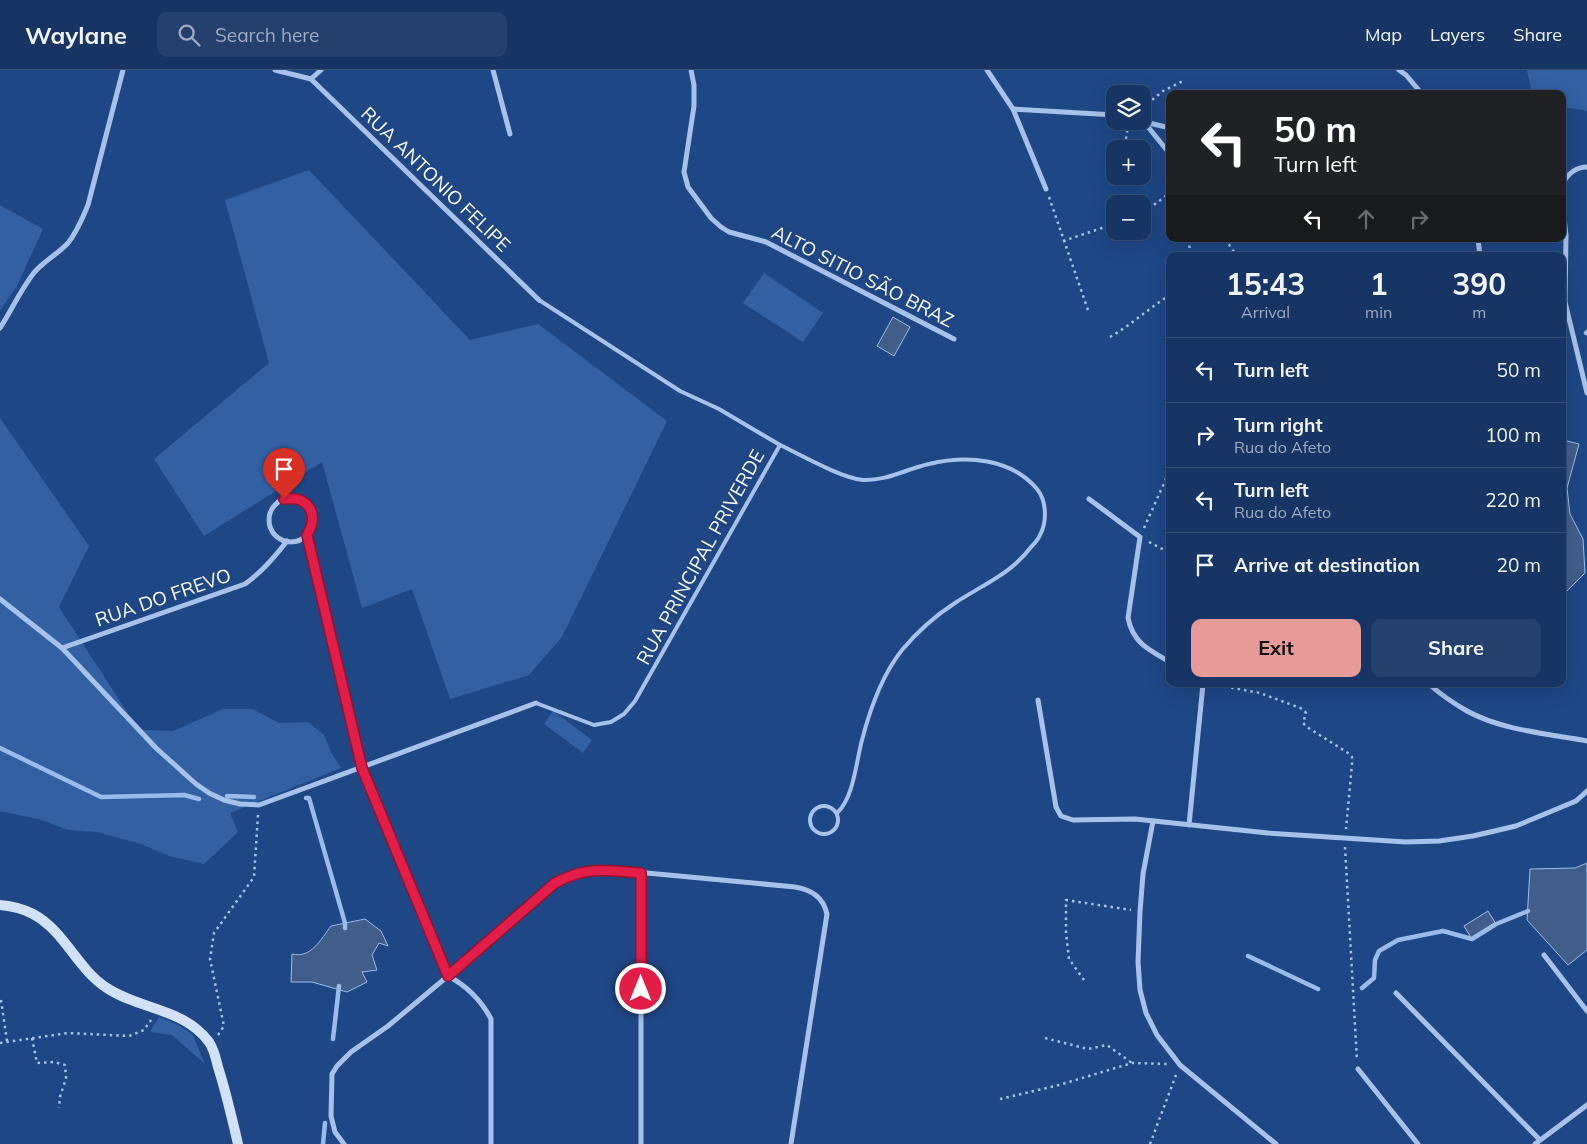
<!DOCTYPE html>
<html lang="en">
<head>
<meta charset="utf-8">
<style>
	:root { --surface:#173564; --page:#24406d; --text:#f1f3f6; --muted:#9eabbf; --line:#365078; --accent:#e69b98 }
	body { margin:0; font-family:Mulish,sans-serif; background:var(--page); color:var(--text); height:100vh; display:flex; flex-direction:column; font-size:19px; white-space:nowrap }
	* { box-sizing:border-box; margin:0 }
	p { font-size:16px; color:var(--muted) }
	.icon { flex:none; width:28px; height:28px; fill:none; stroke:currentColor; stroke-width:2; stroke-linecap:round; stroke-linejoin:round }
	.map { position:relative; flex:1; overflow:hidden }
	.details { position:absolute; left:1166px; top:182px; width:400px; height:435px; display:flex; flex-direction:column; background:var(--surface); border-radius:10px; box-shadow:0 5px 20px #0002,0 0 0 1px var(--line) }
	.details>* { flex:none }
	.hud { position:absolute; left:1166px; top:20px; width:400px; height:152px; border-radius:10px; box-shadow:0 5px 20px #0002,0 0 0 1px var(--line); background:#202124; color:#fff; overflow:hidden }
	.controls { position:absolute; left:1106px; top:15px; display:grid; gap:10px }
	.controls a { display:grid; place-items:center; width:45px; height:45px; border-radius:10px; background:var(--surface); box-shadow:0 5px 20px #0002,0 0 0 1px var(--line); font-size:25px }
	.pin { position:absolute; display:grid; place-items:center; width:42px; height:42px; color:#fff; margin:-51px -21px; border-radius:50% 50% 50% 0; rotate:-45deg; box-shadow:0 0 5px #0007 }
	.pin .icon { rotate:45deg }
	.me { position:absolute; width:55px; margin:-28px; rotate:0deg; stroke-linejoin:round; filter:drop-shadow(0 0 4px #0008) }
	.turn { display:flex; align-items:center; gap:18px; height:105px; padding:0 25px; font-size:22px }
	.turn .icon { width:65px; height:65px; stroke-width:2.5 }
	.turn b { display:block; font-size:35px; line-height:42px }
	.lanes { display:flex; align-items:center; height:48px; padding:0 25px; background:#0003; justify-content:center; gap:25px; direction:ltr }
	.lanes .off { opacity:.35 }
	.eta { display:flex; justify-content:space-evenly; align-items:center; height:85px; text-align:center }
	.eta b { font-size:30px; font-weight:700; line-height:35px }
	.button { display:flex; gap:10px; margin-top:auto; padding:10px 25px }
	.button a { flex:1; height:58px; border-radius:10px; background:var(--accent); color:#111; font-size:20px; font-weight:700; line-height:58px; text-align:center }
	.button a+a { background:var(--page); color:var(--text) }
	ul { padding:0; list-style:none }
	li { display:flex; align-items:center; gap:15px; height:65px; padding:0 25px; border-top:1px solid var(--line) }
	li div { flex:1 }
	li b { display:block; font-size:19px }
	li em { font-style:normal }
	header { display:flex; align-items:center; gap:30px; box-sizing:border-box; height:70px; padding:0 25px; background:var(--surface); border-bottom:1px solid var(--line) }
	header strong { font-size:24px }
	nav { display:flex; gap:28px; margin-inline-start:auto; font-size:18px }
	.search { width:350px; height:45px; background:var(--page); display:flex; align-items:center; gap:12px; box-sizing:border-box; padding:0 18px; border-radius:10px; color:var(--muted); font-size:19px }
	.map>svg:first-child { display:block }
</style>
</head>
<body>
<header>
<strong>Waylane</strong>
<div class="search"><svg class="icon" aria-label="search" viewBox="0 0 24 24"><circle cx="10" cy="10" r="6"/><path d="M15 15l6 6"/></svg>Search here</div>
<nav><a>Map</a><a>Layers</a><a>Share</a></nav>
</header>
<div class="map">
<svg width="1587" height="1074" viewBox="0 0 1587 1074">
	<rect width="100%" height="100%" fill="#1f4785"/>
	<g fill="#3260a3">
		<path d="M1527 0H1587V41L1563 37 1562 24H1532Z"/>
		<path d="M309 100 470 270 538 254 667 351 562 567 529 605 450 629 412 519 362 538 322 392 204 466 154 389 269 293 225 130Z"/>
		<path d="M0 135 43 159 17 216 0 240Z"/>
		<path d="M764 203 823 243 803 272 743 233Z"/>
		<path d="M0 348 89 476 59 537 129 645 143 660 173 661 223 639H252L279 653 308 652 324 665 331 682 341 698 230 743 238 762 204 794 169 786 141 774 97 762 68 760 42 750 0 741Z"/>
		<path d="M553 641 592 670 583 683 544 654Z"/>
		<path d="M159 947 178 955 193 965 205 994 172 965 150 962Z"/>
	</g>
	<g fill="#415e8b" stroke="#9bbceb">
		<path d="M893 247 910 257 894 286 877 276Z"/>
		<path d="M1563 370 1579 374 1567 418 1570 444 1583 469 1585 503 1563 525Z"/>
		<path d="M1587 793V880L1568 895 1527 850 1530 799 1575 798Z"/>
		<path d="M1488 841 1496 854 1472 869 1464 856Z"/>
		<path d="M365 849 381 861 388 876 379 873 372 885 377 900 362 902 367 912 347 922 312 912H291L292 884C311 889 321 869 331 856Z"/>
	</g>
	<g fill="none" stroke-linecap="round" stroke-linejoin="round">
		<g stroke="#9bbceb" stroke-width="4.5">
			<path d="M1586 263 1587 262"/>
			<path d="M1562 268 1564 267"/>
			<path d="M0 678 101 727 184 725 199 729"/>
			<path d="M227 726 254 727"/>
			<path d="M306 728H309L345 853V858"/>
			<path d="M1248 886 1318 919"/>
			<path d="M1362 918 1374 908 1375 890 1379 881 1398 870 1443 861 1472 869 1496 854 1528 841"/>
			<path d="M333 969 339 916"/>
			<path d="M323 1074 325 1053"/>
		</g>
		<g stroke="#a7c2ea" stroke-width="2.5" stroke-dasharray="2.5 4" stroke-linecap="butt">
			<path d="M1142 38 1163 21 1185 10"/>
			<path d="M1119 79 1125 74 1129 51"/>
			<path d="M1111 85 1115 81"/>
			<path d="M1049 127 1089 243"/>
			<path d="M1142 140 1155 134 1170 123"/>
			<path d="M1189 169 1190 186"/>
			<path d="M1225 169 1237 186"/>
			<path d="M1063 171 1102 158 1115 152"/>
			<path d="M1110 267C1131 255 1149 238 1170 225"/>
			<path d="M1144 458 1170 400"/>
			<path d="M1149 472 1170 483"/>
			<path d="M1212 614 1260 623 1303 639 1306 643 1303 653 1307 657 1348 683 1352 687V694L1346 759"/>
			<path d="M1345 777 1357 991"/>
			<path d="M1084 910 1069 889 1066 863V830L1131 840"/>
			<path d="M1 930 7 971"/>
			<path d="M218 965 224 956 210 889 214 863 254 807 258 745"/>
			<path d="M32 968 37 993 54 992 65 995 66 1008 60 1027 59 1038"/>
			<path d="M1045 968 1088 979 1107 975 1132 993"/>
			<path d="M0 973 68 963 129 966 144 960 151 950"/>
			<path d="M1000 1029 1059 1015 1132 993 1168 994"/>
			<path d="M1150 1074 1176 1005"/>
		</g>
		<g stroke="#a7c2ea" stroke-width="4">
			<path d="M780 375C801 385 841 408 863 410 887 411 906 399 929 394 966 385 1011 388 1037 419 1047 431 1047 452 1040 465 1038 470 1034 474 1031 477 1011 504 982 515 955 533 935 546 917 562 902 580 882 605 870 639 862 670 856 692 854 727 837 743"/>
			<path d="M536 633 594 655 611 652 624 644 635 631 780 375 719 339 680 321 539 230"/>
			<circle cx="824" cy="750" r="14"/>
		</g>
		<g stroke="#a7c2ea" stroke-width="5">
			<path d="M275 0 311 9 539 230"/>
			<path d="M493 0 510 64"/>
			<path d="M691 0 694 15V36L684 102 688 117 711 148 721 157 729 162 766 172 954 269"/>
			<path d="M987 0 1013 39 1046 119"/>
			<path d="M1399 0 1406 5 1422 24"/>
			<path d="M311 9 321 0"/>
			<path d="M1013 39 1115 45"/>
			<path d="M1144 52 1170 84"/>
			<path d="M1145 52 1170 58"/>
			<path d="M1562 114C1568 104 1575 97 1587 97"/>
			<path d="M1562 131 1566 165 1565 232 1587 323"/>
			<path d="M1478 169 1480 186"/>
			<path d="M0 258C11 241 20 221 33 204 42 192 57 185 68 173 77 162 82 149 88 135L123 0"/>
			<circle cx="291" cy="450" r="22"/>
			<path d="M1089 429 1140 467 1128 548C1133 573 1149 580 1170 592"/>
			<path d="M307 465 362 698 448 906"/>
			<path d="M0 529 62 578 156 678 196 714 209 723 224 730 240 734 259 735 536 633"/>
			<path d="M62 578 245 514C262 502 274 488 287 471"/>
			<path d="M1429 614C1440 624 1453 633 1467 641 1501 660 1549 664 1587 671"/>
			<path d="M1038 630 1056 737 1061 746 1073 750 1135 749 1268 763 1406 772 1439 771 1473 766 1516 756 1576 731 1587 721"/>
			<path d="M1153 751 1143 804 1140 842 1138 892 1140 920 1146 943 1157 965 1180 995 1276 1074"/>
			<path d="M1189 755 1203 614"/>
			<path d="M1544 885 1587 941"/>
			<path d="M448 906C467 916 481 930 491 949V1074"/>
			<path d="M1396 923 1540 1070"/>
			<path d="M1358 999 1418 1074"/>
			<path d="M344 1074 335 1062 331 1046 332 1004 337 996 351 982 388 956 448 906 555 813C577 802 591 801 615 800L795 817C812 820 823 827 827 844L791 1074"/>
			<path d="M641 1074V803"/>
			<path d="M1535 1074 1587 1035"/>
		</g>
		<path stroke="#d2e1f8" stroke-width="10" d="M0 835C11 836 22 838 33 844 65 861 77 899 107 918 140 940 184 938 209 972 214 979 216 989 218 997 226 1022 232 1048 238 1074"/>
	</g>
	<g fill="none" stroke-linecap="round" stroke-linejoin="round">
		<defs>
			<path id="route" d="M284 429C308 425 320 444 307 465L362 698 448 906 555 813C586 796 607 800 641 803V919"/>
		</defs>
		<use href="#route" stroke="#92132f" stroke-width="12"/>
		<use href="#route" stroke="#e11d48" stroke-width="9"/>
	</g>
	<g text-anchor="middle" stroke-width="4" stroke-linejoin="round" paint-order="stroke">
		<g font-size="19" fill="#fff" stroke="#1f4785">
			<text transform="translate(436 109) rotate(44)" y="7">RUA ANTONIO FELIPE</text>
			<text transform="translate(863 206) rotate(27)" y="7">ALTO SITIO SÃO BRAZ</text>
			<text transform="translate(700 487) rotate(-61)" y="7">RUA PRINCIPAL PRIVERDE</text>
			<text transform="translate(163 527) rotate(-19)" y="7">RUA DO FREVO</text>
		</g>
	</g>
</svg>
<div class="controls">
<a><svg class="icon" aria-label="layers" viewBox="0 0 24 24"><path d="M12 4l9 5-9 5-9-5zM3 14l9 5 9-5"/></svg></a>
<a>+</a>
<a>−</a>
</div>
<div class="pin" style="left:284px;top:429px;background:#d93025"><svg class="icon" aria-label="arrive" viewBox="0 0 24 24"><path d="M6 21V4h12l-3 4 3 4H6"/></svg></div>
<svg class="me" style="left:641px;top:919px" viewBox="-20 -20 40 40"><circle r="17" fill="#e11d48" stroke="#fff" stroke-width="3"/><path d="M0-11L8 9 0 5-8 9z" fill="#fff"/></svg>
<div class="hud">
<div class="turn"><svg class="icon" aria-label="left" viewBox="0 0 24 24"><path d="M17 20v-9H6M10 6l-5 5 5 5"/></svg><div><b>50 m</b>Turn left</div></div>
<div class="lanes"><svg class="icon" aria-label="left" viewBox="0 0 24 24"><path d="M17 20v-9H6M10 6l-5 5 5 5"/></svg><svg class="icon off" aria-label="ahead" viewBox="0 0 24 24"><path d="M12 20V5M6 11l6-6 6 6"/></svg><svg class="icon off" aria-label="right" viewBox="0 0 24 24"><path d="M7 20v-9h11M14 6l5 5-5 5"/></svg></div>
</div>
<section class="details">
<div class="eta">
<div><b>15:43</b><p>Arrival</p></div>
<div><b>1</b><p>min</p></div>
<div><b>390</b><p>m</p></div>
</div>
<ul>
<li><svg class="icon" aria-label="left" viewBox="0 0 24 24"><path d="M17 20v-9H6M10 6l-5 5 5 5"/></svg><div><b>Turn left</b></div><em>50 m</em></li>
<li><svg class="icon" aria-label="right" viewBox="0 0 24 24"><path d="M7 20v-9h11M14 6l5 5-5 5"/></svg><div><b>Turn right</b><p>Rua do Afeto</p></div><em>100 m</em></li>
<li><svg class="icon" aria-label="left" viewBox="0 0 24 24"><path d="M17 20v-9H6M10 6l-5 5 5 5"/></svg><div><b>Turn left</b><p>Rua do Afeto</p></div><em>220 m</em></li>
<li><svg class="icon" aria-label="arrive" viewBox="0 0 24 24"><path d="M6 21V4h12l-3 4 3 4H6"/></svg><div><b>Arrive at destination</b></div><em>20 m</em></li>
</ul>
<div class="button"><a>Exit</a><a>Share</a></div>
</section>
</div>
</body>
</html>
